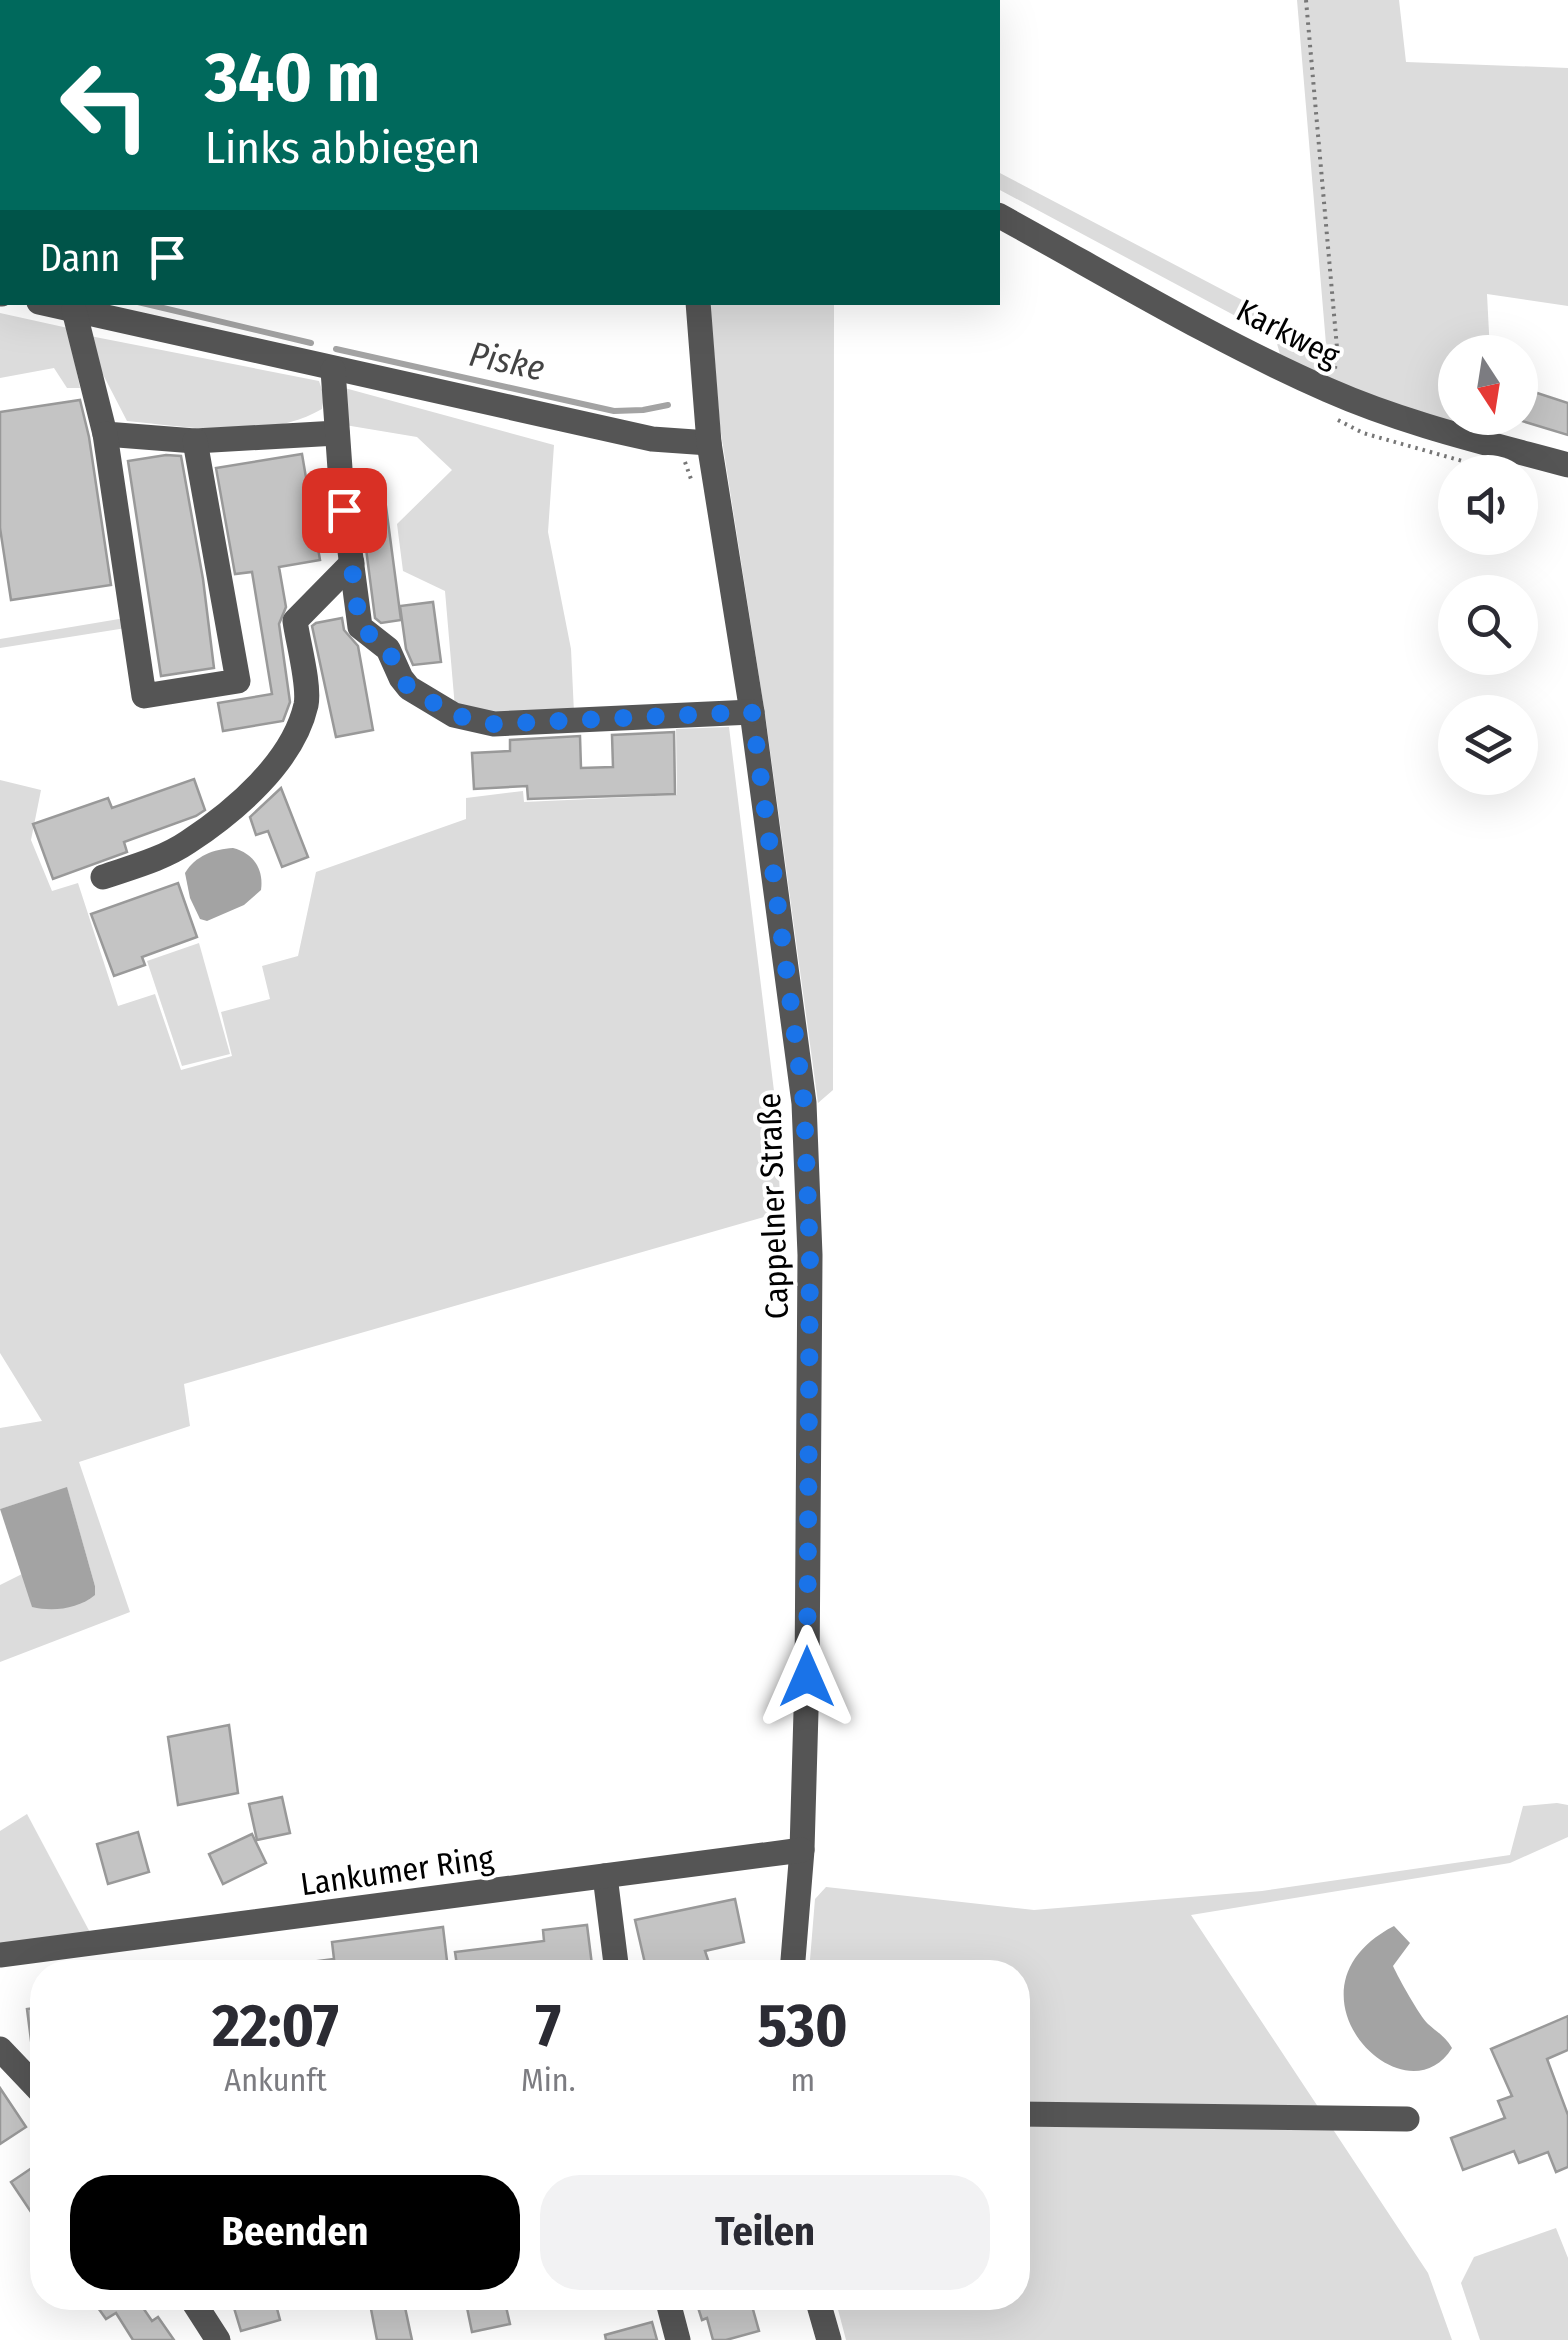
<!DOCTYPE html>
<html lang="de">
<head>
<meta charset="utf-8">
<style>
	:root { --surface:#fff; --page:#f2f2f3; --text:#2b2b33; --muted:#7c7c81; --accent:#000 }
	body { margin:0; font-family:"Fira Sans Condensed",sans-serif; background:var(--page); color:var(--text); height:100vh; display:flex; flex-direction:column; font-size:38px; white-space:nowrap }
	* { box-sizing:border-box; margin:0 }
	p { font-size:32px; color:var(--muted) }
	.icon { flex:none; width:55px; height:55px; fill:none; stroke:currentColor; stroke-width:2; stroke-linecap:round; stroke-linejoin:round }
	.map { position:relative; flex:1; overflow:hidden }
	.sheet { position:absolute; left:30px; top:1960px; width:1000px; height:350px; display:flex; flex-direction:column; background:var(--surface); border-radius:40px; box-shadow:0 10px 40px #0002 }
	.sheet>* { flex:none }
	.top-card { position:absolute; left:0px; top:0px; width:1000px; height:305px; box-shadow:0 10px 40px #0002; background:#00695c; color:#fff; overflow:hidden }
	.needle { width:65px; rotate:168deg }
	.fabs { position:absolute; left:1438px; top:335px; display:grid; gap:20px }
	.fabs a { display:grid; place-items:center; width:100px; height:100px; border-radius:50%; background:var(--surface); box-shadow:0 10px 40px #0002; font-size:50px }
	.pin { position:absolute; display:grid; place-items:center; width:85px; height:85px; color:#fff; margin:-42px; border-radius:20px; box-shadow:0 5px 15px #0006 }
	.me { position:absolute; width:110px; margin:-55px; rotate:0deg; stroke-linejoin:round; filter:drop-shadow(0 0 8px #0008) }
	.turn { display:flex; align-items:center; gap:35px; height:210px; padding:0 40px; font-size:45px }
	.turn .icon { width:130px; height:130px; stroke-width:2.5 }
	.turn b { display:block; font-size:70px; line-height:85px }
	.then { display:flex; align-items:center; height:95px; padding:0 40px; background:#0003; gap:20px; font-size:38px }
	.eta { display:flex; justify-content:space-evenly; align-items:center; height:170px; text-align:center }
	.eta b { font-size:60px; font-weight:700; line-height:70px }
	.action { display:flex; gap:20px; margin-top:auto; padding:20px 40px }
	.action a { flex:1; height:115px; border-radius:40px; background:var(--accent); color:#fff; font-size:40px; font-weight:700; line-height:115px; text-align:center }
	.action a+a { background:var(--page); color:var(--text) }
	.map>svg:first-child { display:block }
</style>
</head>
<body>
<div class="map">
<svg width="1568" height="2340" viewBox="0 0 1568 2340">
	<rect width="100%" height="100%" fill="#fff"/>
	<g fill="#dcdcdc">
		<path d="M1297 0H1399L1406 62 1568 68V306L1487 294 1490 352H1455V418H1495L1496 436C1422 414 1349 391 1280 354L1275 337 998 189V172L1326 344Z"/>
		<path d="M710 303H834L833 1090 818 1103 766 721 720 427Z"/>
		<path d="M0 313 68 328 80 388H67L54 368 0 378Z"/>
		<path d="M90 336 319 381 324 396 322 409C267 441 188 427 127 421L95 359Z"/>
		<path d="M341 387 554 445 548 532 571 649 574 713 485 716 455 708 445 591 403 571 397 524 452 470 417 437 345 425Z"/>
		<path d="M125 618 126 628 0 648V639Z"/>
		<path d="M729 727 774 1091 781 1212 184 1384 190 1426 79 1462 130 1612 0 1662V1585L24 1573 32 1606 95 1586 67 1488 0 1509V1428L42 1421 0 1353V780L41 790 31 840 52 891 78 883 118 1006 155 994 181 1070 232 1056 221 1012 270 999 262 966 298 956 316 872 466 819V798L523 791 524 802 677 795 676 729Z"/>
		<path d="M199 943 230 1054 182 1066 147 961Z"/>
		<path d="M1557 1803 1568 1805V1837L1510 1863 1191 1915 1428 2273 1452 2340H846L835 2298H1018V1972H809L815 1899 826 1887 1034 1910 1262 1891 1510 1855 1523 1806Z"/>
		<path d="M27 1814 93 1938 0 1947V1831Z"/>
		<path d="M1556 2228 1568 2258V2340H1480L1461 2283 1474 2257Z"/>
	</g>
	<g fill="#a3a3a3">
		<path d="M233 848C253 853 264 869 261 890L244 905 207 921 200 919 190 898 185 873C195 856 214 849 233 848Z"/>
		<path d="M67 1487 95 1586V1595C78 1609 53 1612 32 1607L0 1509Z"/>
		<path d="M1394 1926 1410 1943 1393 1966C1399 1979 1419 2015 1428 2024 1438 2033 1445 2036 1452 2048 1404 2125 1272 1989 1394 1926Z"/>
	</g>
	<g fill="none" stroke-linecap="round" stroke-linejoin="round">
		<g stroke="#a3a3a3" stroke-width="6">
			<path d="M0 270H2"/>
			<path d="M138 302 311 343"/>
			<path d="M336 349 614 411 643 410 668 405"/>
		</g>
	</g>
	<g fill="#c4c4c4" stroke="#999" stroke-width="2.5">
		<path d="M1531 391 1568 403V435L1522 421Z"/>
		<path d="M80 400 89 437 111 585 11 600 0 528V412Z"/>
		<path d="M302 454 320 560 279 567 286 607 279 624 290 702 283 721 223 731 218 703 272 694 252 572 235 574 216 468Z"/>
		<path d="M166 455 181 456 203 579 214 668 161 676 128 461Z"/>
		<path d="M383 484 401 620 381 623 375 618 358 487Z"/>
		<path d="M433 602 441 662 413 665 406 649 400 606Z"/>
		<path d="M342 618 344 630 358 646 373 730 336 737 312 626 316 623Z"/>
		<path d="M674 732 675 794 528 799 527 786 474 789 472 753 510 751V740L580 736 581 768 613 767 612 735Z"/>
		<path d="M194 779 205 810 196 816 124 842 127 852 53 879 33 824 108 798 112 808Z"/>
		<path d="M281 788 308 857 282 867 268 831 256 835 250 817Z"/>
		<path d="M178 883 197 937 142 957 145 965 114 976 91 914Z"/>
		<path d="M229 1725 238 1793 178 1805 168 1737Z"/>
		<path d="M282 1797 290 1833 257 1840 249 1804Z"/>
		<path d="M138 1832 149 1872 108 1884 97 1844Z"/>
		<path d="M252 1834 266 1863 223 1884 209 1854Z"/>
		<path d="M735 1899 744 1942 705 1951 712 1972H647L635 1920Z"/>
		<path d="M587 1925 592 1965 534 1972H458L455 1952 544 1941 543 1930Z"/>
		<path d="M443 1927 447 1961 383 1969V1972H303L302 1963 334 1959 332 1942Z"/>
		<path d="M42 2007V2055L33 2056 27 2009Z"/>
		<path d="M1568 2016V2050L1547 2059 1568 2115V2167L1556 2172 1548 2152 1519 2163 1514 2151 1463 2170 1451 2138 1505 2118 1498 2101 1512 2096 1491 2049Z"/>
		<path d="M0 2088 26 2127 0 2144Z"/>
		<path d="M42 2161V2204L31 2212 11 2182Z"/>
		<path d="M91 2298H140L137 2299 152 2321 158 2317 174 2340H133L116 2313 106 2319Z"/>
		<path d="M231 2298H258L260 2305 275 2301 280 2320 241 2331Z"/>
		<path d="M403 2298 412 2340H377L370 2304Z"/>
		<path d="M465 2298H504L510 2324 472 2332Z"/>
		<path d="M695 2298H744L747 2307 752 2306 759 2331 726 2340H713L707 2318 702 2320Z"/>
		<path d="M652 2322 657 2340H606L605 2335Z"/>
	</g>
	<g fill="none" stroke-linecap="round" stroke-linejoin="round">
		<g stroke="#777" stroke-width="4" stroke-dasharray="2.5 5" stroke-linecap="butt">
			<path d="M1306 0 1337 348 1335 369"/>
			<path d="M1338 420 1363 433 1466 462"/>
			<path d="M685 462 692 482"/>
		</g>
		<g stroke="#555" stroke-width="25">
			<path d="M603 0 608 2"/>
			<path d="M998 215C1106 274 1214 340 1328 390 1405 424 1487 443 1568 465"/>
			<path d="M0 294H2"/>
			<path d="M39 302 652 439 709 443"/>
			<path d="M698 302 709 443 752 712 804 1103 810 1255 807 1677 802 1850 792 1972"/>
			<path d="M74 310 105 434 195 441 337 433"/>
			<path d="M333 370 341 483 360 627 388 649 401 678 409 688 454 715 494 724 752 712"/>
			<path d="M105 434 144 696 238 681 195 441"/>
			<path d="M103 877C132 867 163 859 188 842 235 811 293 762 306 705 310 685 298 643 295 621L352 563"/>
			<path d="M605 1876 617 1972"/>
			<path d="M0 1955 802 1850"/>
			<path d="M0 2049 42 2093"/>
			<path d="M1018 2114 1407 2119"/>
			<path d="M191 2298 218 2340"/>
			<path d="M667 2298 678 2340"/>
			<path d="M817 2298 829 2340"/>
		</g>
	</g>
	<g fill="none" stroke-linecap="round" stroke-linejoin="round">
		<path stroke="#1a73e8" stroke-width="18" stroke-dasharray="0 32.4" d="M344 510 360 627 388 649 401 678 409 688 454 715 494 724 752 712 804 1103 810 1255 807 1677"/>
	</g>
	<g text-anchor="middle" stroke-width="8" stroke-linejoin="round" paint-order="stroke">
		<g font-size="32" fill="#000" stroke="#fff">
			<text transform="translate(1288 333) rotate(27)" y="11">Karkweg</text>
			<text transform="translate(773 1206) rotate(-92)" y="11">Cappelner Straße</text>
			<text transform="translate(397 1871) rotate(-8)" y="11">Lankumer Ring</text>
		</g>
		<g font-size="35" font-style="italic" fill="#444" stroke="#fff">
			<text transform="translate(507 361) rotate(12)" y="12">Piske</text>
		</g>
	</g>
</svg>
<div class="fabs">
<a><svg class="needle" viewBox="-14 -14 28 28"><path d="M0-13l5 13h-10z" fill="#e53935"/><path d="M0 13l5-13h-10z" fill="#7c7c81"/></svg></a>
<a><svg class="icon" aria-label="sound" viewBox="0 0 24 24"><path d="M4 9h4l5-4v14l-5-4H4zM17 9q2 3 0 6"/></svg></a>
<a><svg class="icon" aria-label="search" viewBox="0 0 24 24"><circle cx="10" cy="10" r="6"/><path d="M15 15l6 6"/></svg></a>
<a><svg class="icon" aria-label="layers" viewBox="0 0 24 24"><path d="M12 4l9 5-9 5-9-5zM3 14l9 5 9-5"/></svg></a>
</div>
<div class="pin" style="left:344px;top:510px;background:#d93025"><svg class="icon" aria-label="arrive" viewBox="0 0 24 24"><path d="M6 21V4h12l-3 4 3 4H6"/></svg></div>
<svg class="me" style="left:807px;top:1677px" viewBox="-20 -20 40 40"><path d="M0-17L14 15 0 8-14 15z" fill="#1a73e8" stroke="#fff" stroke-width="4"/></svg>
<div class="top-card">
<div class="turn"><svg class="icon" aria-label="left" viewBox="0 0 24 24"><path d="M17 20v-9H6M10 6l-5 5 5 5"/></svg><div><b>340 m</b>Links abbiegen</div></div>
<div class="then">Dann<svg class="icon" aria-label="arrive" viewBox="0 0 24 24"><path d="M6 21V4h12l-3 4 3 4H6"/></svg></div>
</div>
<section class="sheet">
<div class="eta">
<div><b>22:07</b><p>Ankunft</p></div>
<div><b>7</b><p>Min.</p></div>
<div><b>530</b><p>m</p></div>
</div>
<div class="action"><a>Beenden</a><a>Teilen</a></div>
</section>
</div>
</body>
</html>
